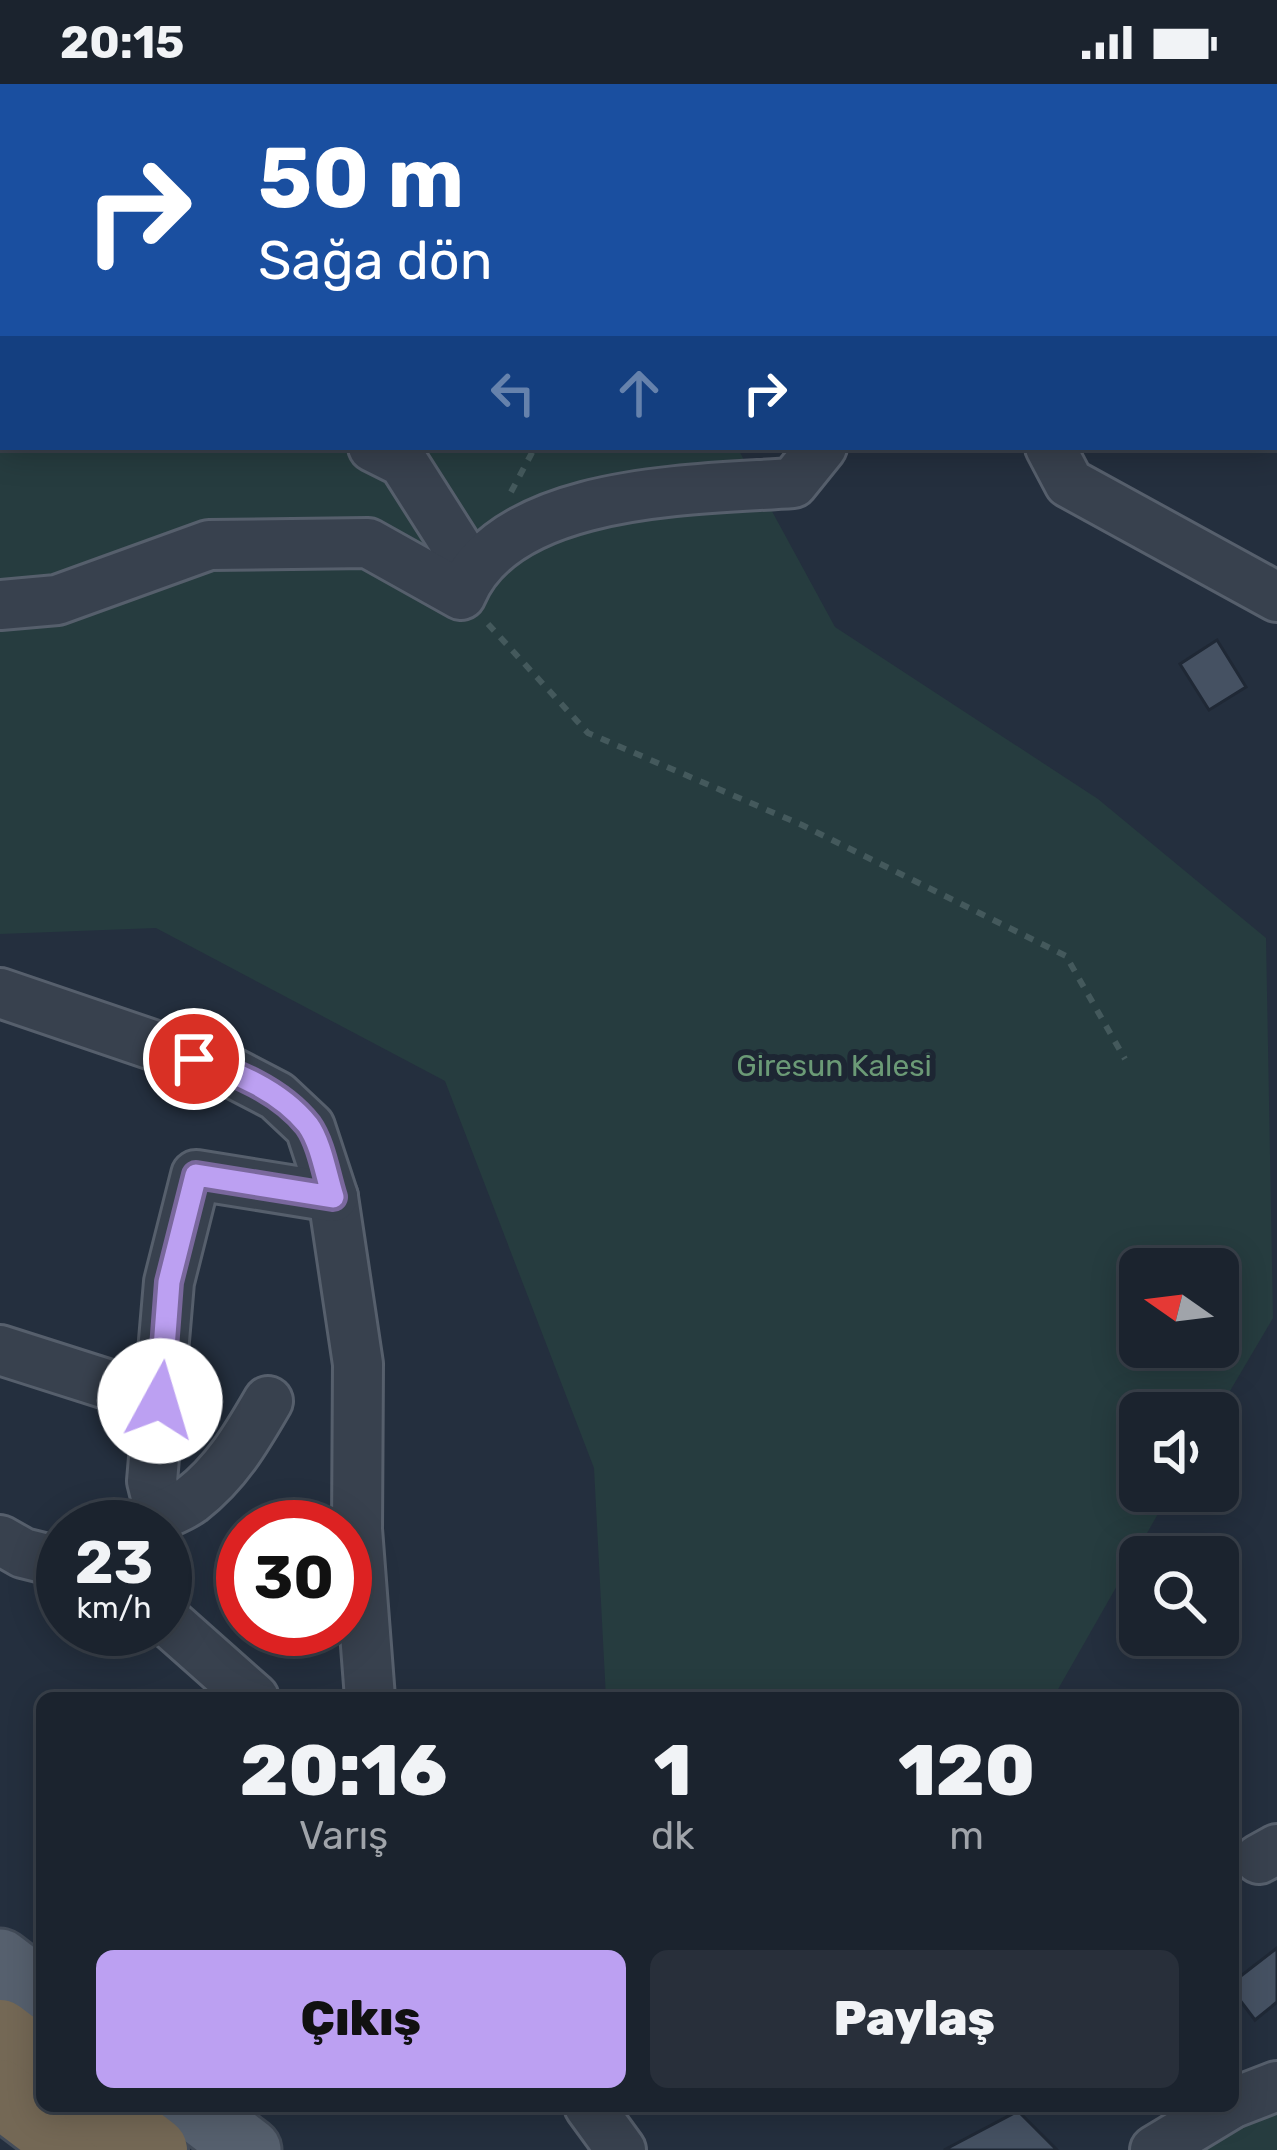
<!DOCTYPE html>
<html lang="tr">
<head>
<meta charset="utf-8">
<style>
	:root { --surface:#1b232e; --page:#282f3a; --text:#f1f3f6; --muted:#a0a4aa; --line:#39404a; --accent:#bca0f2 }
	body { margin:0; font-family:Rubik,sans-serif; background:var(--page); color:var(--text); height:100vh; display:flex; flex-direction:column; font-size:45px; white-space:nowrap }
	* { box-sizing:border-box; margin:0 }
	p { font-size:39px; color:var(--muted) }
	.icon { flex:none; width:66px; height:66px; fill:none; stroke:currentColor; stroke-width:2; stroke-linecap:round; stroke-linejoin:round }
	.map { position:relative; flex:1; overflow:hidden }
	.side { position:absolute; left:36px; top:1608px; width:1203px; height:420px; display:flex; flex-direction:column; background:var(--surface); border-radius:18px; box-shadow:0 6px 30px #0003,0 0 0 3px var(--line) }
	.side>* { flex:none }
	.guide { position:absolute; left:0px; top:0px; width:1278px; height:366px; box-shadow:0 6px 30px #0003,0 0 0 3px var(--line); background:#1a4fa0; color:#fff; overflow:hidden }
	.needle { width:78px; rotate:284deg }
	.tools { position:absolute; left:1119px; top:1164px; display:grid; gap:24px }
	.tools a { display:grid; place-items:center; width:120px; height:120px; border-radius:18px; background:var(--surface); box-shadow:0 6px 30px #0003,0 0 0 3px var(--line); font-size:60px }
	.speed { position:absolute; left:36px; top:1416px; display:flex; gap:24px; font-size:60px; font-weight:700; text-align:center }
	.speed>* { display:grid; place-content:center; width:156px; height:156px; border-radius:50%; background:var(--surface); box-shadow:0 6px 30px #0003,0 0 0 3px var(--line); line-height:1 }
	.speed small { font-size:30px; font-weight:400 }
	.speed .limit { border:18px solid #d22; background:#fff; color:#111 }
	.pin { position:absolute; display:grid; place-items:center; width:102px; height:102px; color:#fff; margin:-51px; border:6px solid #fff; border-radius:50%; box-shadow:0 3px 12px #0007 }
	.me { position:absolute; width:132px; margin:-66px; rotate:6deg; stroke-linejoin:round; filter:drop-shadow(0 0 9px #0008) }
	.turn { display:flex; align-items:center; gap:42px; height:252px; padding:0 60px; font-size:54px }
	.turn .icon { width:156px; height:156px; stroke-width:2.5 }
	.turn b { display:block; font-size:84px; line-height:102px }
	.lanes { display:flex; align-items:center; height:114px; padding:0 60px; background:#0003; justify-content:center; gap:60px; direction:ltr }
	.lanes .off { opacity:.35 }
	.eta { display:flex; justify-content:space-evenly; align-items:center; height:204px; text-align:center }
	.eta b { font-size:72px; font-weight:800; line-height:84px }
	.button { display:flex; gap:24px; margin-top:auto; padding:24px 60px }
	.button a { flex:1; height:138px; border-radius:18px; background:var(--accent); color:#111; font-size:48px; font-weight:800; line-height:138px; text-align:center }
	.button a+a { background:var(--page); color:var(--text) }
	.status { display:flex; justify-content:space-between; align-items:center; height:84px; padding:0 60px; background:var(--surface); direction:ltr }
	.status svg { height:33px; fill:currentColor }
	.map>svg:first-child { display:block }
</style>
</head>
<body>
<div class="status"><b>20:15</b><svg viewBox="0 0 49 12"><path d="M0 12V9h3v3zM5 12V6h3v6zM10 12V3h3v9zM15 12V0h3v12zM26 1h20v11H26zM47 4h2v5h-2z"/></svg></div>
<div class="map">
<svg width="1277" height="2066" viewBox="0 0 1277 2066">
	<rect width="100%" height="100%" fill="#242f3e"/>
	<g fill="#263c3f" fill-rule="evenodd">
		<path d="M0 0H846L3 3V363H737L835 543 1098 715 1266 854 1273 1234 1217 1329H1140V1407H1171L1053 1614H606L594 1384 445 997 156 844 0 850ZM1140 1185H1218V1263H1140Z"/>
		<path d="M1277 2006V2066H1162Z"/>
	</g>
	<g fill="#455162" stroke="#1f2835" stroke-width="3">
		<path d="M1217 556 1246 603 1209 626 1180 580Z"/>
		<path d="M1277 1864V1918L1255 1936 1233 1907V1898Z"/>
		<path d="M1018 2027 1057 2066H944Z"/>
	</g>
	<g fill="none" stroke-linecap="round" stroke-linejoin="round">
		<defs>
			<g id="minor">
				<path d="M1275 145 1277 142"/>
				<path d="M373 363 403 378 471 485"/>
				<path d="M1050 363 1069 399 1277 513"/>
				<path d="M0 521 57 516 209 461 368 459 461 511C506 404 694 406 793 399L822 363"/>
				<path d="M0 909 229 987 277 1012 310 1043 333 1113 358 1280 357 1445 370 1614"/>
				<path d="M0 1266 160 1317"/>
				<path d="M160 1429 152 1397 169 1198 196 1091 333 1113"/>
				<path d="M140 1443C156 1431 176 1427 191 1416 226 1389 246 1355 268 1317"/>
				<path d="M0 1456 23 1469 63 1479"/>
				<path d="M165 1535 254 1614"/>
				<path d="M1259 1775 1277 1765"/>
				<path d="M1233 2019 1277 2002"/>
				<path d="M589 2022 621 2066"/>
				<path d="M1155 2066 1228 2022"/>
			</g>
			<g id="major">
				<path d="M0 1877 42 1909"/>
				<path d="M191 2022 249 2066"/>
			</g>
			<g id="highway">
				<path d="M0 1949 42 1981"/>
				<path d="M0 2009 75 2066"/>
				<path d="M97 2022 154 2066"/>
			</g>
		</defs>
		<use href="#minor" stroke="#565f6c" stroke-width="54"/>
		<use href="#major" stroke="#414a57" stroke-width="69"/>
		<use href="#highway" stroke="#434c59" stroke-width="72"/>
		<g stroke="#44595c" stroke-width="6" stroke-dasharray="9 9" stroke-linecap="butt">
			<path d="M688 3 691 0"/>
			<path d="M720 3 722 0"/>
			<path d="M0 176 3 177"/>
			<path d="M511 408 535 363"/>
			<path d="M488 540 588 649 802 741 1066 872 1125 975"/>
		</g>
		<use href="#minor" stroke="#38414e" stroke-width="48"/>
		<use href="#major" stroke="#56606e" stroke-width="63"/>
		<use href="#highway" stroke="#746855" stroke-width="66"/>
	</g>
	<g fill="none" stroke-linecap="round" stroke-linejoin="round">
		<defs>
			<path id="route" d="M160 1317 169 1198 196 1091 333 1113C326 1091 321 1059 308 1041 280 1006 235 988 194 975"/>
		</defs>
		<use href="#route" stroke="#7a689d" stroke-width="30"/>
		<use href="#route" stroke="#bca0f2" stroke-width="21"/>
	</g>
	<g text-anchor="middle" stroke-width="12" stroke-linejoin="round" paint-order="stroke">
		<g font-size="30" fill="#6b9a76" stroke="#1d2633">
			<text x="834" y="992">Giresun Kalesi</text>
		</g>
	</g>
</svg>
<div class="tools">
<a><svg class="needle" viewBox="-14 -14 28 28"><path d="M0-13l5 13h-10z" fill="#e53935"/><path d="M0 13l5-13h-10z" fill="#a0a4aa"/></svg></a>
<a><svg class="icon" aria-label="sound" viewBox="0 0 24 24"><path d="M4 9h4l5-4v14l-5-4H4zM17 9q2 3 0 6"/></svg></a>
<a><svg class="icon" aria-label="search" viewBox="0 0 24 24"><circle cx="10" cy="10" r="6"/><path d="M15 15l6 6"/></svg></a>
</div>
<div class="speed"><div>23<small>km/h</small></div><div class="limit">30</div></div>
<div class="pin" style="left:194px;top:975px;background:#d93025"><svg class="icon" aria-label="arrive" viewBox="0 0 24 24"><path d="M6 21V4h12l-3 4 3 4H6"/></svg></div>
<svg class="me" style="left:160px;top:1317px" viewBox="-20 -20 40 40"><circle r="19" fill="#fff"/><path d="M0-13L10 11 0 6-10 11z" fill="#bca0f2"/></svg>
<div class="guide">
<div class="turn"><svg class="icon" aria-label="right" viewBox="0 0 24 24"><path d="M7 20v-9h11M14 6l5 5-5 5"/></svg><div><b>50 m</b>Sağa dön</div></div>
<div class="lanes"><svg class="icon off" aria-label="left" viewBox="0 0 24 24"><path d="M17 20v-9H6M10 6l-5 5 5 5"/></svg><svg class="icon off" aria-label="ahead" viewBox="0 0 24 24"><path d="M12 20V5M6 11l6-6 6 6"/></svg><svg class="icon" aria-label="right" viewBox="0 0 24 24"><path d="M7 20v-9h11M14 6l5 5-5 5"/></svg></div>
</div>
<section class="side">
<div class="eta">
<div><b>20:16</b><p>Varış</p></div>
<div><b>1</b><p>dk</p></div>
<div><b>120</b><p>m</p></div>
</div>
<div class="button"><a>Çıkış</a><a>Paylaş</a></div>
</section>
</div>
</body>
</html>
